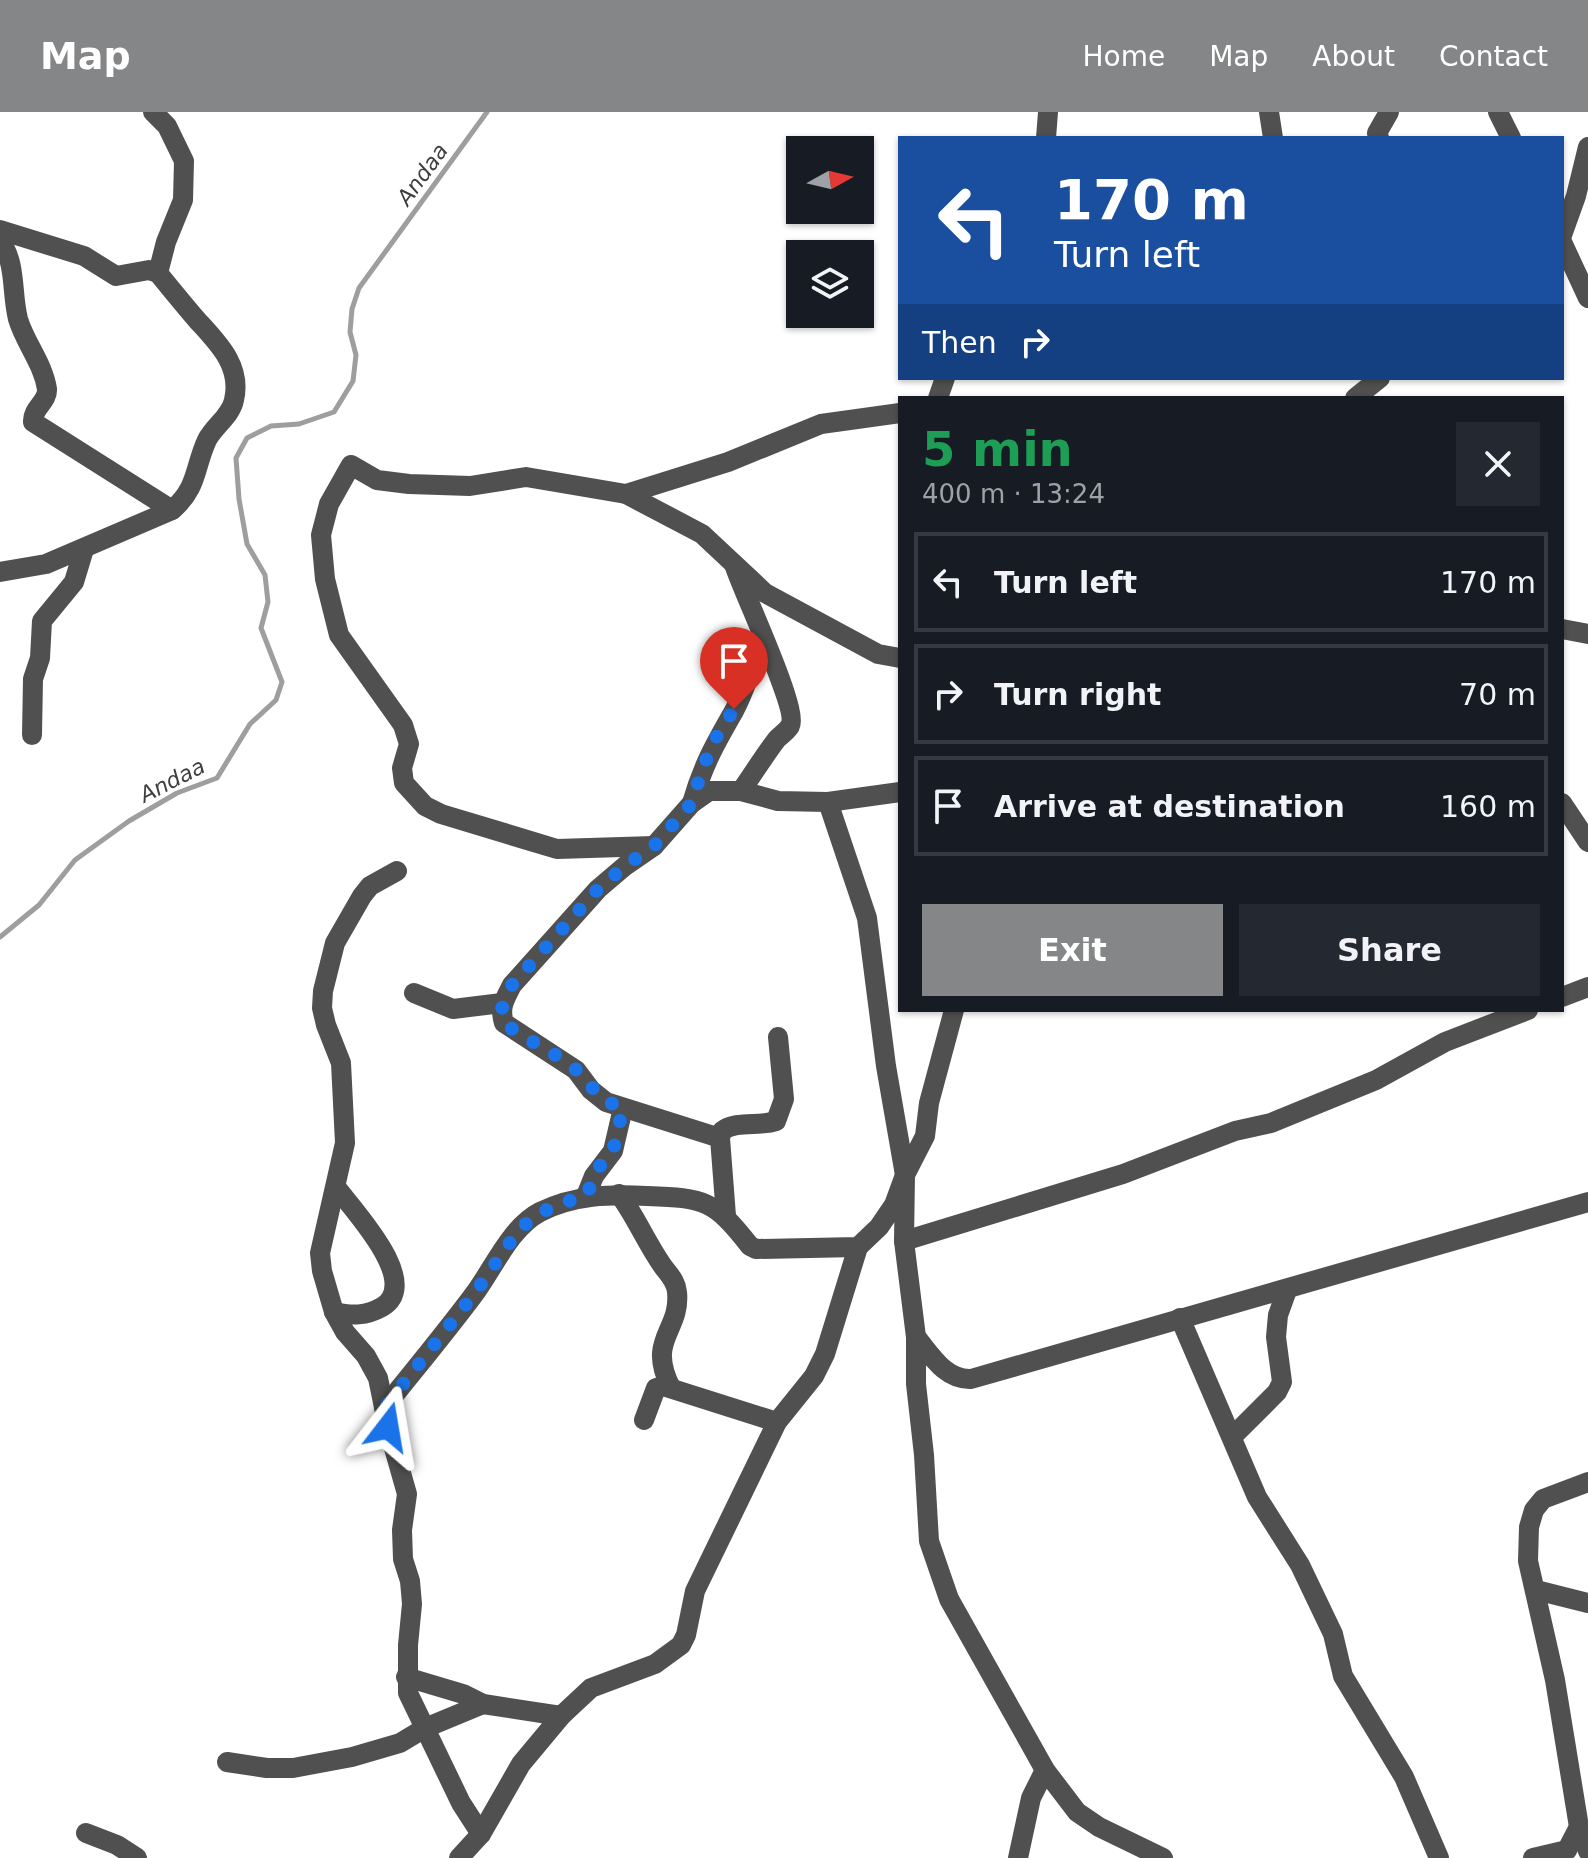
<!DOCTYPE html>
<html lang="en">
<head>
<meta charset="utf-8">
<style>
	:root { --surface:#171b24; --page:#242831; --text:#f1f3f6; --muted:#9ea1a6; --line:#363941; --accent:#858687 }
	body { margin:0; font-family:"DejaVu Sans",sans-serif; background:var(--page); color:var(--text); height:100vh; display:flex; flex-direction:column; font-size:30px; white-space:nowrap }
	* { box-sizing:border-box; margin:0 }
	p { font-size:26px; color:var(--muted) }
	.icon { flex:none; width:44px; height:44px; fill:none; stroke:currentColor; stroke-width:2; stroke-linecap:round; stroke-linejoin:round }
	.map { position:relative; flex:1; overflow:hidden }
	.details { position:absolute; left:898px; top:284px; width:666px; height:616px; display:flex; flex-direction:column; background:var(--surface); border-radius:0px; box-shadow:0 2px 6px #0004 }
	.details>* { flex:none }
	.top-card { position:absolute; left:898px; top:24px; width:666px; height:244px; border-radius:0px; box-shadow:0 2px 6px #0004; background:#1a4fa0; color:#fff; overflow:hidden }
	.needle { width:52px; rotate:82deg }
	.tools { position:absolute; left:786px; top:24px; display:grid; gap:16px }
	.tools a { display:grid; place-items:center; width:88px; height:88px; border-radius:0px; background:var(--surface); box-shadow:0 2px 6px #0004; font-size:40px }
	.pin { position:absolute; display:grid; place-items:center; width:68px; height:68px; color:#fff; margin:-82px -34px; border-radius:50% 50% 50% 0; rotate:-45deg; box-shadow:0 0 8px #0007 }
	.pin .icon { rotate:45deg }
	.me { position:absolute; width:88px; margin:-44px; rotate:14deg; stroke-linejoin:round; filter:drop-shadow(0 0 6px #0008) }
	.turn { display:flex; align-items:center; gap:28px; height:168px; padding:0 24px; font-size:36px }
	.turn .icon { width:104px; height:104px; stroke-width:2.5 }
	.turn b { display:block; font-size:56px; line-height:68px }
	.then { display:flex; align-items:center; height:76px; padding:0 24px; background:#0003; gap:16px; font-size:30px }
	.round { display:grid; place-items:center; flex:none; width:84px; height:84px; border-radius:0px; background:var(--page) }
	.headline { display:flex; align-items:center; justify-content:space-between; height:136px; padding:0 24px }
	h1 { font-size:48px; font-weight:600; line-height:60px; color:#1e9e55 }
	.primary-button { display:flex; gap:16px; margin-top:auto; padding:16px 24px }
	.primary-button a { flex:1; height:92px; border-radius:0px; background:var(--accent); color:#fff; font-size:32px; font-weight:600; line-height:92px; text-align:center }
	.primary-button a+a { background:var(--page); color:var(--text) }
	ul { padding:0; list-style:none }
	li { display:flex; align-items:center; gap:24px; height:100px; margin:0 16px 12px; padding:0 8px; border:4px solid var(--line); border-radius:0px }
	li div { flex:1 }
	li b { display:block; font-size:30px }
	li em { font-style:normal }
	header { display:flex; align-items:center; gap:48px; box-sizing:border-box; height:112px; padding:0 40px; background:var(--accent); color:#fff }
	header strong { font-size:38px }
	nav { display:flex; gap:44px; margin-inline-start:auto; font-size:28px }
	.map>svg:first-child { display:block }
</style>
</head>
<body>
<header>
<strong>Map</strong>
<nav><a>Home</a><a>Map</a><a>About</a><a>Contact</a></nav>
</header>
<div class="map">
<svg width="1588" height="1746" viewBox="0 0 1588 1746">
	<rect width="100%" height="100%" fill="#fff"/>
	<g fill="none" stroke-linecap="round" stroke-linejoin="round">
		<path stroke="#9e9e9e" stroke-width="5" d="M0 825 39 793 75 748 129 709 177 681 217 666 250 612 276 588 282 570 261 516 268 490 265 463 247 432 239 387 236 346 247 326 271 314 299 312 334 300 353 269 356 243 350 220 352 197 359 176 487 0"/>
		<g stroke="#505050" stroke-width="20">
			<path d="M153 0 167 14 184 49 183 88 166 130 158 161"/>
			<path d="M1269 0 1273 26"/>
			<path d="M1498 0 1511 26"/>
			<path d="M1046 26 1048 0"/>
			<path d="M1379 26 1377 21 1389 0"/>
			<path d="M0 118 84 144 116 164 149 158 158 161C171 177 184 193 197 208 218 231 242 254 234 288 231 304 214 314 207 328 194 356 198 376 172 398L46 452 0 460"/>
			<path d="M1562 123 1576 84 1588 35"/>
			<path d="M0 128C17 153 11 179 18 207 25 231 43 251 47 277 48 290 32 296 33 310L172 398"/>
			<path d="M1562 130 1588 186"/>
			<path d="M938 286 945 266"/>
			<path d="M1355 286 1380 266"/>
			<path d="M626 382 702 422 765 481 878 542 900 546"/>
			<path d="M735 455C743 480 799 598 790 614 787 619 781 623 777 627 764 644 753 662 741 679"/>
			<path d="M1562 517 1588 522"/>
			<path d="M32 623 33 567 40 546 42 509 74 470 84 437"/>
			<path d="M828 690 867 806 886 954 905 1063 904 1129 916 1225V1272L924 1343 929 1429 949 1487 1045 1658 1077 1700 1099 1715 1163 1746"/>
			<path d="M692 691C703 653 715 632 734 599 746 577 752 551 764 529"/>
			<path d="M1562 691 1588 730"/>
			<path d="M654 734 557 737 441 702 425 694 404 671 402 656 409 632 403 613 339 523 325 467 321 423 329 392 351 353 377 368 409 372 470 374 526 365 626 382 728 350 821 312 900 301"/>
			<path d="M397 759 370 774 362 784 335 831 323 879 322 896 326 913 341 951 345 1031 320 1141 322 1159 334 1200 345 1220 366 1244 378 1266 388 1315 407 1382 402 1418 403 1447 410 1469 412 1492 408 1533V1581L461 1691 481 1722"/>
			<path d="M414 881 453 897 502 891"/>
			<path d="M1562 885 1588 875"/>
			<path d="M720 1026 606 990 591 978 576 958 504 911C499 895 505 887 512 873L598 777 625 754 654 734 692 691 709 679H741L778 689 828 690 900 680"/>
			<path d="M619 1082C636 1105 646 1130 662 1153 668 1162 676 1168 677 1180 681 1220 646 1226 671 1276"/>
			<path d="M586 1084 594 1064 613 1039 623 996"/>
			<path d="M726 1104 720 1026 722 1019C737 1008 759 1015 776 1009L784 987 778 925"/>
			<path d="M904 1129 1123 1062 1235 1019 1271 1011 1376 968 1445 930 1528 898"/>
			<path d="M334 1200C352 1204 366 1204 382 1195 423 1171 353 1098 336 1075"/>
			<path d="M1180 1206 1257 1385 1300 1453 1333 1522 1343 1564 1404 1665 1439 1746"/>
			<path d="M916 1225C931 1243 945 1268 971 1267L1588 1090"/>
			<path d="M384 1296C415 1257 446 1220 475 1181 494 1155 511 1115 540 1100 574 1083 609 1082 647 1084 705 1086 714 1088 750 1134L756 1137 858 1135 879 1115 894 1093 905 1063 925 1024 929 991 954 898"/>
			<path d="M644 1308 656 1276 663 1274 777 1310"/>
			<path d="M1233 1324 1277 1280 1282 1270 1276 1225 1278 1203 1287 1178"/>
			<path d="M1588 1370 1543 1387 1534 1398 1529 1415 1528 1449 1555 1568 1579 1715 1588 1739"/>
			<path d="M1536 1478 1588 1491"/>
			<path d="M406 1565 463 1582 483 1592 561 1604"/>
			<path d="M227 1650 267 1656H293L352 1645 400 1631 425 1616 483 1592"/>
			<path d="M86 1721 117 1733 137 1746"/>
			<path d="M459 1746 481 1722 521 1652 561 1604 591 1576 655 1552 681 1533 686 1523 695 1479 777 1310 814 1264 825 1242 858 1135"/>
			<path d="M1018 1746 1031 1686 1045 1658"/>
			<path d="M1533 1746 1567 1738 1579 1715"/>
		</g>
	</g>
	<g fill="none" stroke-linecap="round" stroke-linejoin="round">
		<path stroke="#1a73e8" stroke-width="14" stroke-dasharray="0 25.2" d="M388 1315 384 1296 475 1181 518 1119 537 1102 565 1090 586 1084 599 1055 613 1039 623 996C591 985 596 974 574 956 553 939 526 928 504 911 499 895 504 887 512 873L598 777 625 754 654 734 692 691 702 657 717 624 734 597"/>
	</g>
	<g text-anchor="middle" stroke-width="6" stroke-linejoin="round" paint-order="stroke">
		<g font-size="22" font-style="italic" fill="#3f3f3f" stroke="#fff">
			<text transform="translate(422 62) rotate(-54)" y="8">Andaa</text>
			<text transform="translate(172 668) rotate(-27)" y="8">Andaa</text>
		</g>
	</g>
</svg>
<div class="tools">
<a><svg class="needle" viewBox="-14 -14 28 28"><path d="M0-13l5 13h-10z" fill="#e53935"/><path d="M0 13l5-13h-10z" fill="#9ea1a6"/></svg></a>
<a><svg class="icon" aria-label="layers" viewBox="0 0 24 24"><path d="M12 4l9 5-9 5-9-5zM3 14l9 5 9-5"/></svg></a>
</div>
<div class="pin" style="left:734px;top:597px;background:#d93025"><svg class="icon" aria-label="arrive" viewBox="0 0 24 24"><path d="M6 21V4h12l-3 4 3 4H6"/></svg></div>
<svg class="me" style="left:388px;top:1315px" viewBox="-20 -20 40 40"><path d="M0-17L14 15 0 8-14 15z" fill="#1a73e8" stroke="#fff" stroke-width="4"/></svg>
<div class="top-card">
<div class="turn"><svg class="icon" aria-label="left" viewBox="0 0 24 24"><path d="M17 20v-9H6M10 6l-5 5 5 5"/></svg><div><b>170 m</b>Turn left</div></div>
<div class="then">Then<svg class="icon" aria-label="right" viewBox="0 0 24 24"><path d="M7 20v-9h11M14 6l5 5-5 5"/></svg></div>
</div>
<section class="details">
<div class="headline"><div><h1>5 min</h1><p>400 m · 13:24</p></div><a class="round"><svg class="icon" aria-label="close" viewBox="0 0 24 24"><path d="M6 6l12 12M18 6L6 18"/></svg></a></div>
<ul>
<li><svg class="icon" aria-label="left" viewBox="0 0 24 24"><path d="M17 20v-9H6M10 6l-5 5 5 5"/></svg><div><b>Turn left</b></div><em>170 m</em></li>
<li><svg class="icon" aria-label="right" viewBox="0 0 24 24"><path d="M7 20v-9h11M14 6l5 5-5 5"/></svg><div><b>Turn right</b></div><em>70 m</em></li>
<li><svg class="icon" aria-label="arrive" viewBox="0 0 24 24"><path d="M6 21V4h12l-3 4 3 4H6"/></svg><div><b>Arrive at destination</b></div><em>160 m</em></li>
</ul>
<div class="primary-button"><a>Exit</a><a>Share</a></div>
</section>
</div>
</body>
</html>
